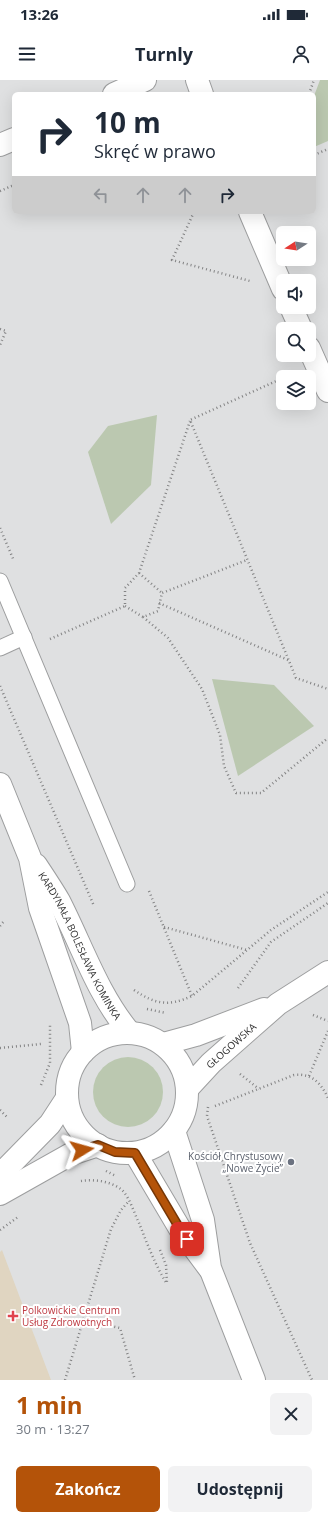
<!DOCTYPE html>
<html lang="pl">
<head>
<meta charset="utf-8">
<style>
	:root { --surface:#fff; --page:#f2f2f3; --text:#1f2937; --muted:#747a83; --accent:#b45309 }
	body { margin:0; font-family:"Open Sans",sans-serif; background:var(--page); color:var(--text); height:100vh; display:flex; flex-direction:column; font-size:15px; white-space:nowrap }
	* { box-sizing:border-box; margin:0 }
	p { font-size:13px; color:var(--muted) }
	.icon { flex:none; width:22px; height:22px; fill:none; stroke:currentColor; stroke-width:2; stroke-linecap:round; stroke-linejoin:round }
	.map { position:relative; height:1300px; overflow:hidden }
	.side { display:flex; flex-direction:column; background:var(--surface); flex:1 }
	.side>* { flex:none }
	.banner { position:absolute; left:12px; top:12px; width:304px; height:122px; border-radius:6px; box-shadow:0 4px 16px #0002; background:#fff; color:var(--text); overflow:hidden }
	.needle { width:26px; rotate:258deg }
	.controls { position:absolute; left:276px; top:146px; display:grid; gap:8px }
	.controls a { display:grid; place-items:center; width:40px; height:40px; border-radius:6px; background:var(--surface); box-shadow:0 4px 16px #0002; font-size:20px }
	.pin { position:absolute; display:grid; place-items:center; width:34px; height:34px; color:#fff; margin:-17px; border-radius:8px; box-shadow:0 2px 6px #0006 }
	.me { position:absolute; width:44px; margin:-22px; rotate:82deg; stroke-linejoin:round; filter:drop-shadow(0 0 3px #0008) }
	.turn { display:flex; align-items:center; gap:14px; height:84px; padding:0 16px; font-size:18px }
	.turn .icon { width:52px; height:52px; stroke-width:2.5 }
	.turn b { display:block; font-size:28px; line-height:34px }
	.lanes { display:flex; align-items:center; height:38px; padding:0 16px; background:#0003; justify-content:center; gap:20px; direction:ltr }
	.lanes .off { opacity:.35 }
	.round { display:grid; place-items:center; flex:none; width:42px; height:42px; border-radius:6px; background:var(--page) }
	.summary { display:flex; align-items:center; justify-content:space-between; height:68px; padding:0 16px }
	h1 { font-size:24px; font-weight:700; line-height:30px; color:var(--accent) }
	.cta { display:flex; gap:8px; margin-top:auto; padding:8px 16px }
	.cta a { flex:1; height:46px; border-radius:6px; background:var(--accent); color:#fff; font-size:16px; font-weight:700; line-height:46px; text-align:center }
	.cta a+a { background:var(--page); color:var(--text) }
	.status { display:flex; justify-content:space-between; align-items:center; height:28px; padding:0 20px; background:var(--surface); direction:ltr }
	.status svg { height:11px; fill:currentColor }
	header { display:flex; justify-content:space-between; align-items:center; height:52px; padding:0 16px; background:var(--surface); font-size:18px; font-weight:700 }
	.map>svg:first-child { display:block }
</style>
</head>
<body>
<div class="status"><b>13:26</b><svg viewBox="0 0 49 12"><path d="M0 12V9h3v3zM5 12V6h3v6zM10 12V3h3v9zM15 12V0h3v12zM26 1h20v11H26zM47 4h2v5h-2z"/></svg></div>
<header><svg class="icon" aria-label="menu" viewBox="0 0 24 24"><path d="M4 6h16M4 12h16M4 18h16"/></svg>Turnly<svg class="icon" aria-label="person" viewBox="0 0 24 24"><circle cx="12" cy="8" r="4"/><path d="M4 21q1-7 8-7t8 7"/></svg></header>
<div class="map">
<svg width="328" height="1300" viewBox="0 0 328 1300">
	<rect width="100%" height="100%" fill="#dfe0e1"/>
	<path fill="#e0d5c1" d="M2 1170 51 1300H0V1172Z"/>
	<g fill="#bbc8b0">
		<path d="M320 0H328V61L314 67V16Z"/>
		<path d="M157 335 151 405 111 444 88 372 108 346Z"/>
		<path d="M212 599 274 605 314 646 238 696Z"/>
		<circle cx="128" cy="1012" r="35"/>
	</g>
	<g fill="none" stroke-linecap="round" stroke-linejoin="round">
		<defs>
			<g id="lane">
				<path d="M0 501 127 804"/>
				<path d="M0 568 24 557"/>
			</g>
			<g id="street">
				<path d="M197 0 202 14"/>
				<path d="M114 14 145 0"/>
				<path d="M0 65 14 59"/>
				<path d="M250 132 283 209"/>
				<path d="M291 227 301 249"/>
				<path d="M309 268 328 311"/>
				<path d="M163 964 196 955 264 929"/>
				<path id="s1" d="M187 1009 211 983 278 924 328 892"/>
				<path d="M0 1095 50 1044 67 1018"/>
				<path d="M0 1114 71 1074 98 1065"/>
			</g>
			<g id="secondary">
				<path d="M0 704 30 778 40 828 80 943 83 972"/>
				<path id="s2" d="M36 785C44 797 52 809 59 821 82 866 98 915 130 953"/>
				<circle cx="127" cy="1013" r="60"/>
				<path d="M174 1051 203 1140 210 1188 254 1300"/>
				<path d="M135 1073 180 1149 209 1188"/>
			</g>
		</defs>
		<use href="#lane" stroke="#9d9e9f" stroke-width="17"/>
		<use href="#street" stroke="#9d9e9f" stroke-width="24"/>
		<use href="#secondary" stroke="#9d9e9f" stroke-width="24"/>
		<g stroke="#838384" stroke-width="2.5" stroke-dasharray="1 3" stroke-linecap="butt">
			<path d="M309 14 314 0"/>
			<path d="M314 75 328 69"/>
			<path d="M0 111 14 105"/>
			<path d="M194 132 172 180 250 201"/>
			<path d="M0 249 6 251 0 265"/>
			<path d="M284 297 291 294"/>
			<path d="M283 298 190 340 296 598 328 609"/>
			<path d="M0 448 14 481"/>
			<path d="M139 493 162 513"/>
			<path d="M159 523 288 580"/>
			<path d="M125 526 143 537 158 531 162 513 247 480"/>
			<path d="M143 537 168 558 202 609 220 655 224 686 236 713H261L328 658"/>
			<path d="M50 559 125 526V508L139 493 190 341"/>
			<path d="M0 606 94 826"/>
			<path d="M149 811 192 916"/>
			<path d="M0 846 4 841"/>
			<path d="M164 847 247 870"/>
			<path d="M238 908 271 862 328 823"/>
			<path d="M134 910C155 924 168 927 192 916L271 850 328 812"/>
			<path d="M147 929 166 933"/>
			<path d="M313 935 328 941"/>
			<path d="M0 968 41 964"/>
			<path d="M240 994 259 1009"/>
			<path d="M309 996 328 951"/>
			<path d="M41 1005 50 983V944"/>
			<path d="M215 1026 294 995C312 993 321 1003 328 1018"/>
			<path d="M208 1027 207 1036 250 1163 312 1300"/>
			<path d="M0 1030 8 1038"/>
			<path d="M106 1091 116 1096"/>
			<path d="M81 1101C94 1099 111 1101 122 1110 130 1118 134 1133 139 1143 147 1163 155 1185 167 1204"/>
			<path d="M0 1150 18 1137"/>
			<path d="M160 1170 166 1185 167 1204"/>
			<path d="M83 1240 120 1248 135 1300"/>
			<path d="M65 1300 111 1149 121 1130 129 1121"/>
		</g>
		<use href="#lane" stroke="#fff" stroke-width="15"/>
		<use href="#street" stroke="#fff" stroke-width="22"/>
		<use href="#secondary" stroke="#fff" stroke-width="22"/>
	</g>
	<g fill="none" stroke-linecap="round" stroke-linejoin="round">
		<defs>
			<path id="route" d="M82 1070 98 1065 115 1072 135 1073 180 1149 187 1159"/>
		</defs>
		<use href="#route" stroke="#753606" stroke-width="10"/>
		<use href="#route" stroke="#b45309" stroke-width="7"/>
	</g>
	<circle fill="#6b7280" stroke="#fff" stroke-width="1.5" cx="291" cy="1082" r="4"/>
	<path fill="#e0444e" stroke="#fff" stroke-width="1.5" d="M11 1230h4v4h4v4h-4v4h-4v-4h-4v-4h4z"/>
	<g text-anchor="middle" stroke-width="4" stroke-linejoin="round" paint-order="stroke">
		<g font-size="10" fill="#333" stroke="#fff">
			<text dy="4" stroke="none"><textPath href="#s2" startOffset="92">KARDYNAŁA BOLESŁAWA KOMINKA</textPath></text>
			<text dy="4" stroke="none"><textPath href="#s1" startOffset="62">GŁOGOWSKA</textPath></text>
		</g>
		<g font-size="10" fill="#5b616d" stroke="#fff" text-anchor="end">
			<text x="283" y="1080">Kościół Chrystusowy<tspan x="283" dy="12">„Nowe Życie”</tspan></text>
		</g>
		<g font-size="10" fill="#be3a42" stroke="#fff" text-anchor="start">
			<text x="22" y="1234">Polkowickie Centrum<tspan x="22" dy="12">Usług Zdrowotnych</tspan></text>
		</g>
	</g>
</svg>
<div class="controls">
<a><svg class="needle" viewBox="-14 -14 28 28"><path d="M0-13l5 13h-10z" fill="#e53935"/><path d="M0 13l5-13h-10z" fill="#747a83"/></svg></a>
<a><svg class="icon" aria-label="sound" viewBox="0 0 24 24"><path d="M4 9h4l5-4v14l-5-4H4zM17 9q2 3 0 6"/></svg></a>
<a><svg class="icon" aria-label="search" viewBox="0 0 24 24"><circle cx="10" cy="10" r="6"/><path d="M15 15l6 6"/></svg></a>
<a><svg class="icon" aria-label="layers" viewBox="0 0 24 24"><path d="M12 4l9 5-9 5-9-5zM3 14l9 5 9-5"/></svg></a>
</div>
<div class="pin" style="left:187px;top:1159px;background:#d93025"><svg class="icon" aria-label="arrive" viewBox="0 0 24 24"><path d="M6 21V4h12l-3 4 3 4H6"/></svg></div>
<svg class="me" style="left:82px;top:1070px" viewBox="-20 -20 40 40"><path d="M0-17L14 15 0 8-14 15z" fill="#b45309" stroke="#fff" stroke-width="4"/></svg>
<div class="banner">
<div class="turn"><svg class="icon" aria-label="right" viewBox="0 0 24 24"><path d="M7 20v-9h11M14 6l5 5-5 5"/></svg><div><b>10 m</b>Skręć w prawo</div></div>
<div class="lanes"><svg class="icon off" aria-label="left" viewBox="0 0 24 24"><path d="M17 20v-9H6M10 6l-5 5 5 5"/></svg><svg class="icon off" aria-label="ahead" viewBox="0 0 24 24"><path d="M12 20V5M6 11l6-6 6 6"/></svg><svg class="icon off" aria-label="ahead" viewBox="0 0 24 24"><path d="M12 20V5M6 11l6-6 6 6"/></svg><svg class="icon" aria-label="right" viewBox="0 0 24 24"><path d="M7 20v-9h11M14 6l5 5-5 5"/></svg></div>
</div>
</div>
<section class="side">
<div class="summary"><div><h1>1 min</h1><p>30 m · 13:27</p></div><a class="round"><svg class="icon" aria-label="close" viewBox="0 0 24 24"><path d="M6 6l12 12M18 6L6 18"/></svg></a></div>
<div class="cta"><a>Zakończ</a><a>Udostępnij</a></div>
</section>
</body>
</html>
